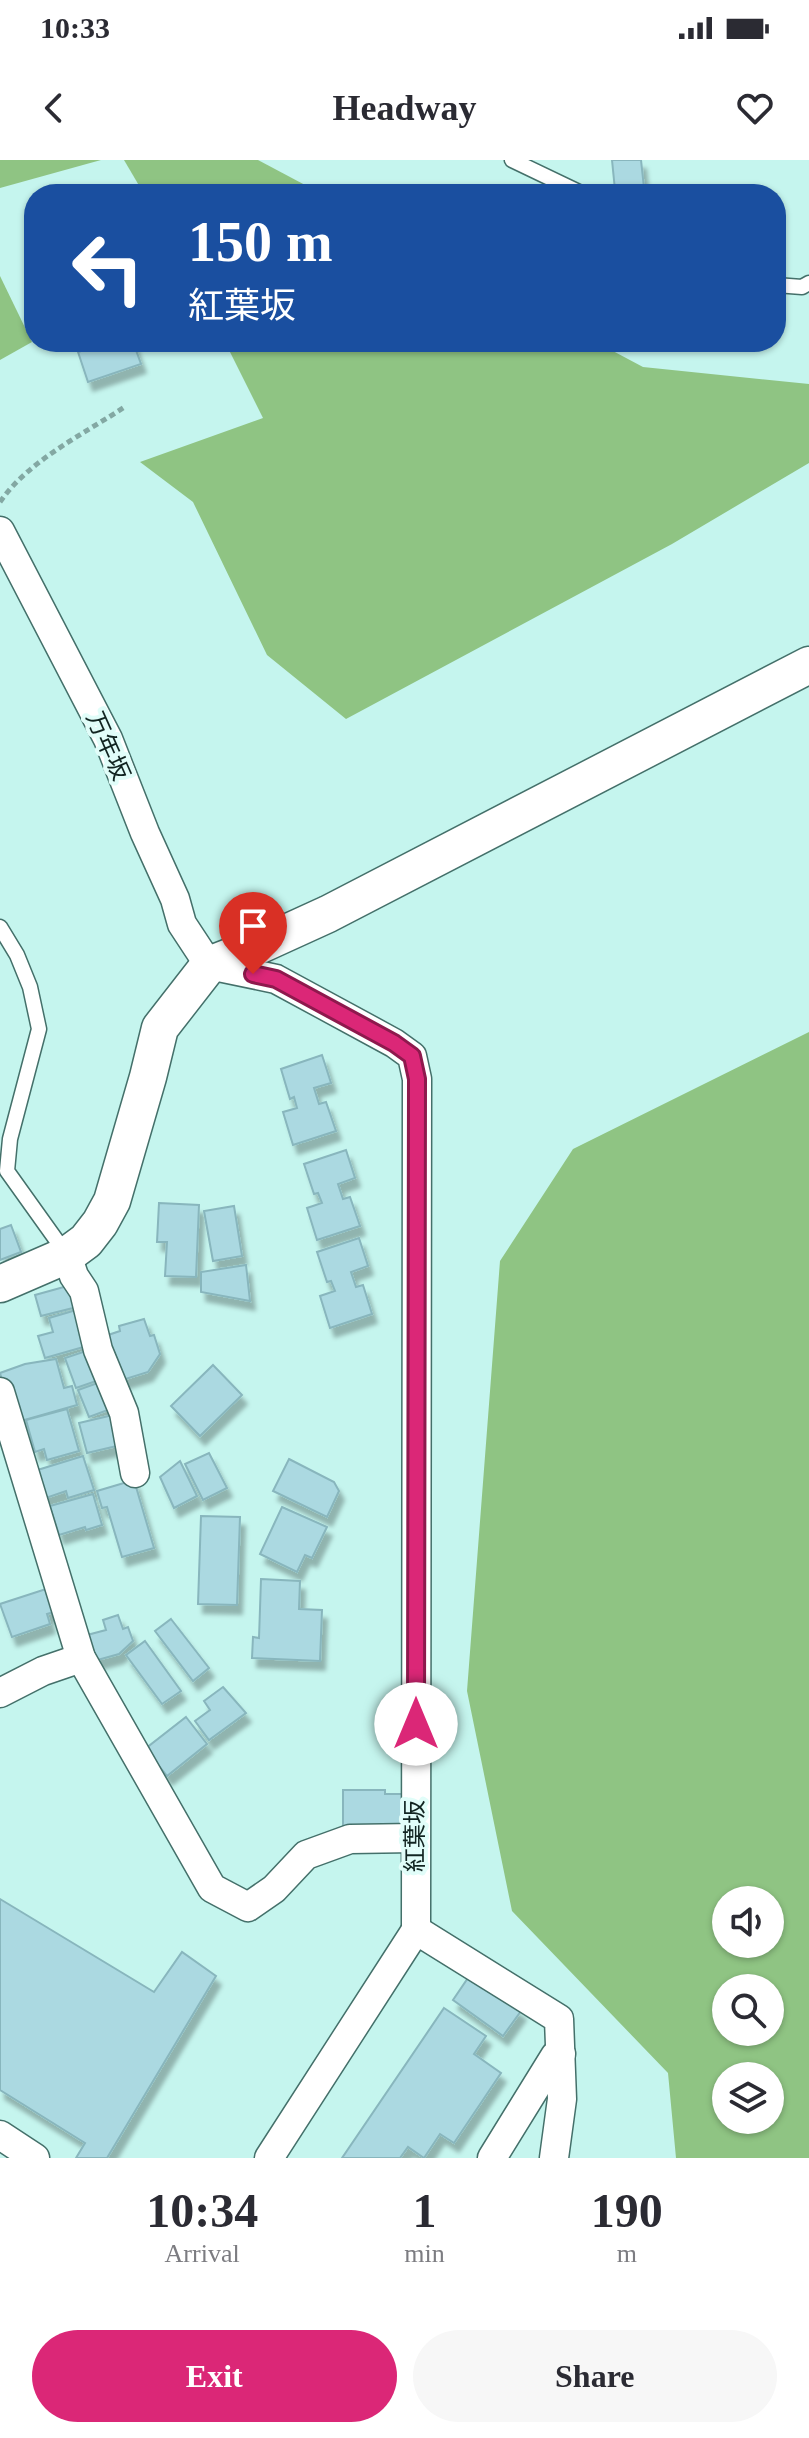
<!DOCTYPE html>
<html lang="en">
<head>
<meta charset="utf-8">
<style>
	:root { --surface:#fff; --page:#f7f7f7; --text:#2b2b33; --muted:#7c7c81; --accent:#db2777 }
	body { margin:0; font-family:"Times New Roman","Noto Sans JP",serif; background:var(--page); color:var(--text); height:100vh; display:flex; flex-direction:column; font-size:30px; white-space:nowrap }
	* { box-sizing:border-box; margin:0 }
	p { font-size:26px; color:var(--muted) }
	.icon { flex:none; width:44px; height:44px; fill:none; stroke:currentColor; stroke-width:2; stroke-linecap:round; stroke-linejoin:round }
	.map { position:relative; height:1998px; overflow:hidden }
	.sheet { display:flex; flex-direction:column; background:var(--surface); flex:1 }
	.sheet>* { flex:none }
	.top-card { position:absolute; left:24px; top:24px; width:762px; height:168px; border-radius:32px; box-shadow:0 2px 6px #0004; background:#1a4fa0; color:#fff; overflow:hidden }
	.controls { position:absolute; left:712px; top:1726px; display:grid; gap:16px }
	.controls a { display:grid; place-items:center; width:72px; height:72px; border-radius:50%; background:var(--surface); box-shadow:0 2px 6px #0004; font-size:40px }
	.pin { position:absolute; display:grid; place-items:center; width:68px; height:68px; color:#fff; margin:-82px -34px; border-radius:50% 50% 50% 0; rotate:-45deg; box-shadow:0 0 8px #0007 }
	.pin .icon { rotate:45deg }
	.me { position:absolute; width:88px; margin:-44px; rotate:0deg; stroke-linejoin:round; filter:drop-shadow(0 0 6px #0008) }
	.turn { display:flex; align-items:center; gap:28px; height:168px; padding:0 32px; font-size:36px }
	.turn .icon { width:104px; height:104px; stroke-width:2.5 }
	.turn b { display:block; font-size:56px; line-height:68px }
	.eta { display:flex; justify-content:space-evenly; align-items:center; height:136px; text-align:center }
	.eta b { font-size:48px; font-weight:600; line-height:56px }
	.primary-button { display:flex; gap:16px; margin-top:auto; padding:16px 32px }
	.primary-button a { flex:1; height:92px; border-radius:48px; background:var(--accent); color:#fff; font-size:32px; font-weight:600; line-height:92px; text-align:center }
	.primary-button a+a { background:var(--page); color:var(--text) }
	.status { display:flex; justify-content:space-between; align-items:center; height:56px; padding:0 40px; background:var(--surface); direction:ltr }
	.status svg { height:22px; fill:currentColor }
	header { display:flex; justify-content:space-between; align-items:center; height:104px; padding:0 32px; background:var(--surface); font-size:36px; font-weight:600 }
	.map>svg:first-child { display:block }
</style>
</head>
<body>
<div class="status"><b>10:33</b><svg viewBox="0 0 49 12"><path d="M0 12V9h3v3zM5 12V6h3v6zM10 12V3h3v9zM15 12V0h3v12zM26 1h20v11H26zM47 4h2v5h-2z"/></svg></div>
<header><svg class="icon" aria-label="back" viewBox="0 0 24 24"><path d="M15 5l-7 7 7 7"/></svg>Headway<svg class="icon" aria-label="heart" viewBox="0 0 24 24"><path d="M12 20l-8-8c-3-5 5-10 8-4 3-6 11-1 8 4z"/></svg></header>
<div class="map">
<svg width="809" height="1998" viewBox="0 0 809 1998">
	<defs>
		<filter id="shadow"><feDropShadow dx="5" dy="9" stdDeviation="2" flood-color="#0004"/></filter>
	</defs>
	<rect width="100%" height="100%" fill="#c5f5ee"/>
	<g fill="#8fc483" fill-rule="evenodd">
		<path d="M0 0H101L0 28Z"/>
		<path d="M124 0H258L322 34H144Z"/>
		<path d="M0 116 32 182 0 200Z"/>
		<path d="M225 182H596L643 207 809 224V303L672 384 346 559 267 495 193 342 140 302 263 258Z"/>
		<path d="M809 872V1998H676L668 1913 512 1751 467 1531 500 1101 573 989ZM726 1740H770V1784H726ZM770 1828V1872H726V1828ZM770 1916V1960H726V1916Z"/>
	</g>
	<g fill="#abd9e1" stroke="#88b6bd" stroke-width="2" filter="url(#shadow)">
		<path d="M612 0H641L644 28 615 30Z"/>
		<path d="M85 182H133L141 204 88 222 78 192 87 189Z"/>
		<path d="M322 895 331 923 314 928 319 944 326 942 336 971 293 985 283 952 297 948 294 937 290 939 281 909Z"/>
		<path d="M346 990 355 1018 338 1024 343 1039 350 1037 360 1066 317 1080 307 1048 322 1043 318 1033 314 1034 304 1004Z"/>
		<path d="M159 1043 199 1045 196 1117 165 1116 167 1082H157Z"/>
		<path d="M234 1046 242 1096 213 1101 204 1051Z"/>
		<path d="M11 1065 21 1092 0 1100V1069Z"/>
		<path d="M359 1078 368 1106 351 1112 356 1127 363 1125 372 1154 330 1168 320 1136 335 1131 331 1121 327 1122 317 1092Z"/>
		<path d="M246 1105 250 1141 201 1132V1112Z"/>
		<path d="M71 1125 77 1147 41 1156 35 1135Z"/>
		<path d="M83 1148 94 1184 45 1198 38 1176 53 1172 49 1158Z"/>
		<path d="M144 1159 150 1176 154 1175 160 1194 148 1212 116 1222 102 1177 120 1171 119 1166Z"/>
		<path d="M92 1189 102 1219 76 1228 65 1198Z"/>
		<path d="M56 1199 64 1228 72 1226 77 1245 14 1263 0 1213 25 1204Z"/>
		<path d="M213 1205 242 1235 200 1276 171 1246Z"/>
		<path d="M106 1220 116 1247 89 1257 78 1230Z"/>
		<path d="M67 1249 79 1291 47 1300 44 1289 35 1292 26 1260Z"/>
		<path d="M113 1255 121 1285 87 1293 79 1263Z"/>
		<path d="M209 1293 227 1328 203 1340 185 1304Z"/>
		<path d="M83 1296 94 1330 68 1338 66 1331 40 1340 31 1312Z"/>
		<path d="M289 1299 334 1322 339 1331 327 1357 273 1331Z"/>
		<path d="M180 1301 197 1336 174 1348 160 1317Z"/>
		<path d="M134 1320 154 1388 122 1397 107 1347 102 1348 97 1331Z"/>
		<path d="M93 1334 102 1365 86 1370 85 1367 59 1375 50 1346Z"/>
		<path d="M282 1347 327 1367 312 1398 305 1395 297 1412 260 1394Z"/>
		<path d="M201 1356 240 1357 237 1445 198 1444Z"/>
		<path d="M261 1419 300 1421 299 1449 322 1450 320 1501 252 1498 253 1477 259 1478Z"/>
		<path d="M46 1429 54 1452 47 1454 50 1464 12 1477 0 1444Z"/>
		<path d="M118 1455 123 1469 128 1467 133 1481 119 1494 94 1501 87 1475 106 1470 103 1460Z"/>
		<path d="M171 1459 209 1508 193 1521 155 1471Z"/>
		<path d="M145 1481 181 1531 162 1544 126 1495Z"/>
		<path d="M223 1527 246 1553 209 1580 195 1561 210 1550 204 1541Z"/>
		<path d="M186 1557 207 1584 167 1616 145 1589Z"/>
		<path d="M343 1630H385V1634H402V1669L343 1668Z"/>
		<path d="M0 1739 154 1832 182 1792 216 1816 107 1998H76L85 1983 0 1930Z"/>
		<path d="M470 1815 521 1851 503 1876 453 1840Z"/>
		<path d="M444 1848 486 1876 474 1894 501 1913 454 1983 440 1974 424 1998 408 1987 400 1998H342Z"/>
	</g>
	<g fill="none" stroke-linecap="round" stroke-linejoin="round">
		<defs>
			<g id="service">
				<path d="M512 0 583 34"/>
				<path d="M776 125 802 127 809 123"/>
				<path d="M0 767 17 795 30 827 39 869 10 979 7 1011 67 1095"/>
			</g>
			<g id="minor">
				<path d="M0 371 108 579 145 673 175 739 182 764 209 805 276 819 394 883 412 896 417 919 416 1770"/>
				<path d="M67 1095 74 1116 84 1131 98 1190 124 1253 135 1313"/>
				<path d="M0 1232 81 1498 212 1728 248 1747 274 1729 306 1695 350 1679 415 1678"/>
				<path d="M0 1533 43 1511 81 1498"/>
				<path d="M416 1770 559 1859 562 1939 554 1998"/>
				<path d="M0 1975 35 1998"/>
				<path d="M269 1998 416 1770"/>
				<path d="M492 1998 555 1896 561 1894"/>
			</g>
			<path id="tertiary" d="M0 1124 67 1095 86 1081 100 1063 112 1041 148 917 160 868 209 805 260 785 328 754 809 505"/>
		</defs>
		<use href="#service" stroke="#44706a" stroke-width="17"/>
		<use href="#minor" stroke="#44706a" stroke-width="31"/>
		<use href="#tertiary" stroke="#44706a" stroke-width="39"/>
		<path stroke="#83a8a3" stroke-width="5" stroke-dasharray="6 4" stroke-linecap="butt" d="M0 342C29 300 84 274 126 246"/>
		<use href="#service" stroke="#fff" stroke-width="14"/>
		<use href="#minor" stroke="#fff" stroke-width="28"/>
		<use href="#tertiary" stroke="#fff" stroke-width="36"/>
	</g>
	<g fill="none" stroke-linecap="round" stroke-linejoin="round">
		<defs>
			<path id="route" d="M253 814 276 819 394 883 412 896 417 919 416 1564"/>
		</defs>
		<use href="#route" stroke="#8e194d" stroke-width="20"/>
		<use href="#route" stroke="#db2777" stroke-width="14"/>
	</g>
	<g text-anchor="middle" stroke-width="8" stroke-linejoin="round" paint-order="stroke">
		<g font-size="24" fill="#112421" stroke="#e1fdf9">
			<text transform="translate(108 586) rotate(66)" y="8">万年坂</text>
			<text transform="translate(415 1676) rotate(-90)" y="8">紅葉坂</text>
		</g>
	</g>
</svg>
<div class="controls">
<a><svg class="icon" aria-label="sound" viewBox="0 0 24 24"><path d="M4 9h4l5-4v14l-5-4H4zM17 9q2 3 0 6"/></svg></a>
<a><svg class="icon" aria-label="search" viewBox="0 0 24 24"><circle cx="10" cy="10" r="6"/><path d="M15 15l6 6"/></svg></a>
<a><svg class="icon" aria-label="layers" viewBox="0 0 24 24"><path d="M12 4l9 5-9 5-9-5zM3 14l9 5 9-5"/></svg></a>
</div>
<div class="pin" style="left:253px;top:814px;background:#d93025"><svg class="icon" aria-label="arrive" viewBox="0 0 24 24"><path d="M6 21V4h12l-3 4 3 4H6"/></svg></div>
<svg class="me" style="left:416px;top:1564px" viewBox="-20 -20 40 40"><circle r="19" fill="#fff"/><path d="M0-13L10 11 0 6-10 11z" fill="#db2777"/></svg>
<div class="top-card">
<div class="turn"><svg class="icon" aria-label="left" viewBox="0 0 24 24"><path d="M17 20v-9H6M10 6l-5 5 5 5"/></svg><div><b>150 m</b>紅葉坂</div></div>
</div>
</div>
<section class="sheet">
<div class="eta">
<div><b>10:34</b><p>Arrival</p></div>
<div><b>1</b><p>min</p></div>
<div><b>190</b><p>m</p></div>
</div>
<div class="primary-button"><a>Exit</a><a>Share</a></div>
</section>
</body>
</html>
